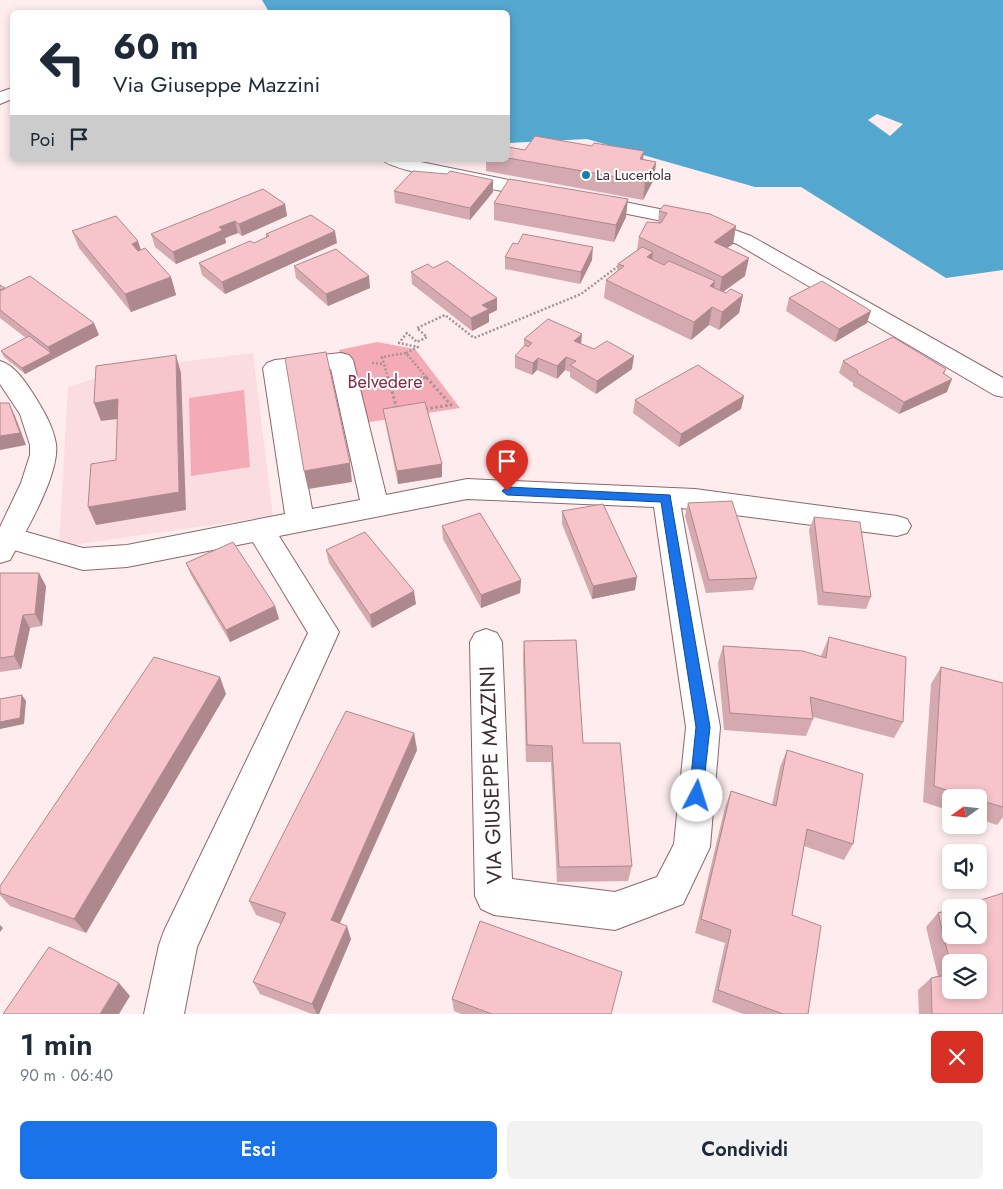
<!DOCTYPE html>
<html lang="it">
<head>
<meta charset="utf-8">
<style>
	:root { --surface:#fff; --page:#f2f2f3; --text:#1f2937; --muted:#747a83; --accent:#1a73e8 }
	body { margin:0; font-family:Jost,sans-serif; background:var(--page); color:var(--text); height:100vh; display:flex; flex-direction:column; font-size:19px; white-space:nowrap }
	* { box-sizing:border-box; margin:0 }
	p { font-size:16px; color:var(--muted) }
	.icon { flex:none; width:28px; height:28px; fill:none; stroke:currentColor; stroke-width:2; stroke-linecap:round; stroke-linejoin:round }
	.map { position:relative; height:1014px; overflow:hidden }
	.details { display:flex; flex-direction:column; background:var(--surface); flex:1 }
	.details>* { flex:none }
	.top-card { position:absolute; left:10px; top:10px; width:500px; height:152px; border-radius:8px; box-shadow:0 2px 8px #0003; background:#fff; color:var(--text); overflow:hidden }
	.needle { width:32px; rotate:255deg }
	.fabs { position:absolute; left:942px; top:789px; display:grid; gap:10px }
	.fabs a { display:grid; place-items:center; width:45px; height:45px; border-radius:8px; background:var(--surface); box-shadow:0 2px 8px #0003; font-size:25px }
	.pin { position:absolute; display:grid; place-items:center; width:42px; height:42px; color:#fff; margin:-51px -21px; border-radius:50% 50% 50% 0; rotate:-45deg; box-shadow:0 0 5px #0007 }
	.pin .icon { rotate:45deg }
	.me { position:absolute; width:55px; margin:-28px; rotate:5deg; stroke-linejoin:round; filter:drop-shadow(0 0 4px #0008) }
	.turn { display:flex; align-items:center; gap:18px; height:105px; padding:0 20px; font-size:22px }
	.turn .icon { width:65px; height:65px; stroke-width:2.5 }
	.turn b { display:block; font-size:35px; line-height:42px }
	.then { display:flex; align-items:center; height:48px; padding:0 20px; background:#0003; gap:10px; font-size:19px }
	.round { display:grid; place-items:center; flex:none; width:52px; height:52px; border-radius:8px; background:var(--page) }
	.head { display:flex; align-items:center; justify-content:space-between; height:85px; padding:0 20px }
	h1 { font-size:30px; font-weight:600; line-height:38px }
	.cta { display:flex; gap:10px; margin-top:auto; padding:10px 20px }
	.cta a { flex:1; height:58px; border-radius:8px; background:var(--accent); color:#fff; font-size:20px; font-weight:600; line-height:58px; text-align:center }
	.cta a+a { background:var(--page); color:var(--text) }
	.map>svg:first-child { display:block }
</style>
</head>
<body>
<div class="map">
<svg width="1003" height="1014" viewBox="0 0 1003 1014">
	<rect width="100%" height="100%" fill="#feecef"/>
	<path fill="#fbdce0" d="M253 353 273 516 59 547 68 387 124 369Z"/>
	<g fill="#f5abb6">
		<path d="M377 342 415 349 460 408 357 424 339 350Z"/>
		<path d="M244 390 250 467 191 476 189 398Z"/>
	</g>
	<path fill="#54a7ce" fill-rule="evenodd" d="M262 0H1003V270L946 278 801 187H755L587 139 508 143V12H269ZM877 114 903 124 890 136 868 120Z"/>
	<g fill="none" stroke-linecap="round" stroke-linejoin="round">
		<defs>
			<path id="street" d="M341 353 349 355 353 360 386 495 467 479 695 489 897 516 907 519 911 526 907 533 897 536 681 508 720 727 710 847 683 904 615 930 494 915 481 909 475 896 470 642 475 633 486 629 497 633 502 642 512 879 615 892 657 877 674 844 686 727 654 507 467 499 279 536 339 632 197 947 184 1014H144L159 945 164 931 308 633 253 542 127 567 83 570 0 546V530L9 527 83 548 127 545 285 514 263 368 267 363 275 360ZM331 369 360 500 312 509 288 374Z"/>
			<g id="secondary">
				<path d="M12 88V99L0 104V92Z"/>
				<path d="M383 160H411L543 187 550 189 553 193 550 197 543 199C520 194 391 172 383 160Z"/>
				<path d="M590 195 699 217 751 236 1003 378V397L994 395 737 244 687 226 583 205 580 201 583 197Z"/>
				<path d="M0 361C14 365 24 380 32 392 42 408 53 425 56 444 60 474 25 533 10 560L0 563V527L21 483 30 455V445L20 414 0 384Z"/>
			</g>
		</defs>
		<use href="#street" stroke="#8c676d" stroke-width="2"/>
		<use href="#secondary" stroke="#8c676d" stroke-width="2"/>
		<g stroke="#a59497" stroke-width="2.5" stroke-dasharray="2 2" stroke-linecap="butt">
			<path d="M406 353 418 347 399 343 407 333 417 342 427 337 417 328 445 315 474 338 581 294 621 264"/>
			<path d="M372 363 384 364"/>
			<path d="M388 378 382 357 406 353 427 378"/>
			<path d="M423 378 427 377"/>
		</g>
		<g stroke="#a59497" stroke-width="3" stroke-dasharray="2.5 2.5" stroke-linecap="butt">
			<path d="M388 377 398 413 451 405 426 377"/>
			<path d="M390 384 427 377"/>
		</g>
		<use href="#street" fill="#fff" fill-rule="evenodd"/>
		<use href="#secondary" fill="#fff" fill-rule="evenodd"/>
	</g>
	<g fill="#d4a9af" fill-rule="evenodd">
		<path d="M508 147 525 150 643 159 656 162 654 179 643 200 486 171V160H508Z"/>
		<path d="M493 180V192L470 220 395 203 394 191Z"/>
		<path d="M494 203 626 217 614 242 494 220Z"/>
		<path d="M285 204 287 216 242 236 238 233 225 238 226 243 176 264 155 247 151 234Z"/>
		<path d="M659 211 736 226 733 244 727 248 745 276 723 291 726 293 743 295 739 313 719 330 709 325 691 340 604 298 606 280 617 271 618 264 637 250 639 237 658 223Z"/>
		<path d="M72 231 141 250 171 277 176 295 131 312 79 248Z"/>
		<path d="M266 234 337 243 225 294 202 275 199 263 254 243 266 238Z"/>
		<path d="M505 257 592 260 580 284 505 269Z"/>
		<path d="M294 266 370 288 328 306 296 278Z"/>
		<path d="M433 268 497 298V310L489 314V322L472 331 412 284 411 272Z"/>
		<path d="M0 285 5 288 99 335 25 374 4 357 1 351 26 338 0 318Z"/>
		<path d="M789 298 867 323 835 342 786 311Z"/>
		<path d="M524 339 582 344 632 369 596 394 570 377V372L565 370 557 379 537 370 532 375 515 368V356L524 347Z"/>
		<path d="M843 361 946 369 944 374 947 392 899 414 853 386V383L839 373Z"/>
		<path d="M744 396 741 409 679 447 633 413 635 400Z"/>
		<path d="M383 409 442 464V477L398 484 385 421Z"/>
		<path d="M688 503 757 578 753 590 706 593 685 516Z"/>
		<path d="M562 511 635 590 592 599 562 524Z"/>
		<path d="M814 517 871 597 866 609 818 605 809 530Z"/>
		<path d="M442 526 521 580 520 593 481 608 443 539Z"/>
		<path d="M326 550 416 604 372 628 329 563Z"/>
		<path d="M186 563 275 606 279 619 230 642 191 575Z"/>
		<path d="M0 573 46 586 42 626 30 628 21 669 0 672Z"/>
		<path d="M829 637 903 722 894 738 813 717V719L806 736 724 730 718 663 723 646 821 656Z"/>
		<path d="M524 641 583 743 632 866 628 881 557 882 551 762H526L523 658Z"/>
		<path d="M941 667 1003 683V817L997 825 979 819V798H951V811L923 802 931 684Z"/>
		<path d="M226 694 86 933 10 906 0 895V886Z"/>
		<path d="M414 733 417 750 340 923 351 939 319 1014H312L260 994 253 982 281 924 256 915 249 901Z"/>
		<path d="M787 750 853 844 844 860 804 846 792 915 808 1014H743L712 1002 725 943 695 933 725 807 731 791 772 805 780 767Z"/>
		<path d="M938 913 1003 1014H919L918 990 931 978 938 976 926 927ZM951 962 979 990H951Z"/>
		<path d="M452 999 611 1014H461L454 1011Z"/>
	</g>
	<g fill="#ad898e">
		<path d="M644 151 642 168 640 159Z"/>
		<path d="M656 162 654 179 643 200 645 182Z"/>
		<path d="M493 180V192L470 220V208Z"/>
		<path d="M628 199 626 217 614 242 616 225Z"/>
		<path d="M285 204 287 216 242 236 239 224Z"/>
		<path d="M235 221 238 233 225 238 226 243 176 264 173 252 219 227Z"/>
		<path d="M736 226 733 244 710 260 714 242Z"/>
		<path d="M335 231 337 243 225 294 222 282Z"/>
		<path d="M138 241 144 259 132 244Z"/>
		<path d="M593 247 592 260 580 284 581 272Z"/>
		<path d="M653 252 651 270 647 257Z"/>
		<path d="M749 258 745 276 719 295 722 277Z"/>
		<path d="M369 276 370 288 328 306 326 294Z"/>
		<path d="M171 277 176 295 131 312 125 294Z"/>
		<path d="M715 281 712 299 710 286Z"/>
		<path d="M743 295 739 313 719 330 722 312Z"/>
		<path d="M497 298V310L489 314V322L472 331 471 318 482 305Z"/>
		<path d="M712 307 709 325 691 340 694 322Z"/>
		<path d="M871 311 867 323 835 342 839 329Z"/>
		<path d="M94 323 99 335 53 359 48 347Z"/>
		<path d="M582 334 581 346 574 341Z"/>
		<path d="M51 353 53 359 25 374 22 368Z"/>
		<path d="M176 355 181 373 186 510 96 525 88 507 179 492Z"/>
		<path d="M634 356 632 369 596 394 597 381Z"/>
		<path d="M566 357 565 370 557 379V366Z"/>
		<path d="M538 358 537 370 532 375 533 363Z"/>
		<path d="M952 379 947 392 899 414 904 402Z"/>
		<path d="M744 396 741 409 679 447 681 434Z"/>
		<path d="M118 399 125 418 101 421 94 403Z"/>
		<path d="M9 403 15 416 26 445 0 450V436Z"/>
		<path d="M350 463 352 482 308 489 304 471Z"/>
		<path d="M442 464V477L398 484 397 471Z"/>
		<path d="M39 573 46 586 42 626 35 614Z"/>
		<path d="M637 577 635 590 592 599 593 586Z"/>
		<path d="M521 580 520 593 481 608V595Z"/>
		<path d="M414 591 416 604 372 628 370 615Z"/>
		<path d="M275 606 279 619 230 642 226 630Z"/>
		<path d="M23 615 30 628 21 669 14 656Z"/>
		<path d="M220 677 226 694 86 933 74 919Z"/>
		<path d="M22 695 26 701 24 724 0 729V722Z"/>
		<path d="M414 733 417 750 335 934 331 920Z"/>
		<path d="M0 925 3 928 0 932Z"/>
		<path d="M347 926 351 939 319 1014H317L312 1004Z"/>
		<path d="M119 983 130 996 119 1014H100Z"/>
	</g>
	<g fill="#f7c4cb" stroke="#ad898e">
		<path d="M535 136 592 146 594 143 644 151 640 159 656 162 645 182 508 158V147L525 150Z"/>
		<path d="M413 171 447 174 450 171 493 180 470 208 394 191Z"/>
		<path d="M509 179 628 199 616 225 494 203Z"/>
		<path d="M263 189 285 204 239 224 235 221 219 227 223 230 173 252 151 234Z"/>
		<path d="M664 205 710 214 736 226 714 242 749 258 722 277 639 237 647 222 661 223 667 213 659 211Z"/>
		<path d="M311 215 335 231 222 282 199 263 250 241 254 243 269 236 266 234Z"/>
		<path d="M116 216 138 241 132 244 138 251 145 248 171 277 125 294 72 231Z"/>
		<path d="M523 234 593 247 581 272 505 257 513 243 518 244Z"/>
		<path d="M642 247 653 252 647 257 664 265 669 261 715 281 710 286 726 293 731 289 743 295 722 312 712 307 694 322 606 280 624 266 618 264Z"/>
		<path d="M336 249 369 276 326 294 294 266Z"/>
		<path d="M447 261 497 298 482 305 489 309 471 318 411 272 428 264 433 268Z"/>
		<path d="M30 276 94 323 48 347 0 310V291Z"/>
		<path d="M822 281 871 311 839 329 789 298Z"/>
		<path d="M0 285 5 288 0 290Z"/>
		<path d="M548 319 582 334 574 341 594 349 607 341 634 356 597 381 570 365 576 361 566 357 557 366 538 358 533 363 515 356 525 345 528 347 532 343 524 339Z"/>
		<path d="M29 336 51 353 22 368 1 351Z"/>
		<path d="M893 337 946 369 943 373 952 379 904 402 857 373 858 371 843 361Z"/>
		<path d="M326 352 350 463 304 471 285 358Z"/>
		<path d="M176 355 179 492 88 507 91 464 116 460 118 399 94 403 96 366Z"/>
		<path d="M698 365 744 396 681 434 635 400Z"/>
		<path d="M425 402 442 464 397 471 383 409Z"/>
		<path d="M0 403H9L20 433 0 436Z"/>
		<path d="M732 501 757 578 709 580 688 503Z"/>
		<path d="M603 504 637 577 593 586 562 511Z"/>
		<path d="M480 513 521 580 481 595 442 526Z"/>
		<path d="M814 517 860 522 871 597 823 592Z"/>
		<path d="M365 532 414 591 370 615 326 550Z"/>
		<path d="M233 542 275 606 226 630 186 563Z"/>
		<path d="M0 573H39L35 614 23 615 14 656 0 658Z"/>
		<path d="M829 637 906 657 903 722 810 697 813 719 730 713 723 646 803 651 826 658Z"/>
		<path d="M576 640 583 743H620L632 866 559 867 552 746 527 745 524 641Z"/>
		<path d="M154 657 220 677 74 919 0 893V886Z"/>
		<path d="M941 667 1003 683V807L979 800V798H971L934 786Z"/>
		<path d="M22 695 20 718 0 722V699Z"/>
		<path d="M346 711 414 733 331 920 347 926 312 1004 253 982 286 913 249 901Z"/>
		<path d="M787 750 863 774 853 844 807 829 792 915 821 926 808 1014H783L718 990 731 930 701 919 731 791 776 806Z"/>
		<path d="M1003 893V1014H932L931 978 951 974V990H979V962H951V966L938 913 951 909V935H979V908H956Z"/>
		<path d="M480 921 622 972 611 1014H492L452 999Z"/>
		<path d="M49 947 119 983 100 1014H3Z"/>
	</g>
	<path fill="#1a73e8" stroke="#114b97" d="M507 487 670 495 710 727 702 800 697 802 692 800 689 796 696 727 661 502 507 495 502 491Z"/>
	<circle fill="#1881aa" stroke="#fff" stroke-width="2" cx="586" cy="175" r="5"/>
	<g text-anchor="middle" stroke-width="4" stroke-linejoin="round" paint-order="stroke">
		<g font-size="15" fill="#3d2d2f" stroke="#fff" text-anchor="start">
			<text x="596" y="180">La Lucertola</text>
		</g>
		<g font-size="18" fill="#872942" stroke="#fff">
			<text x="385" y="388">Belvedere</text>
		</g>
		<g font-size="21" fill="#3d2d2f" stroke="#fff">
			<text transform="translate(491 775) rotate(-92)" y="7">VIA GIUSEPPE MAZZINI</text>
		</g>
	</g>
</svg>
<div class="fabs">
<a><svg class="needle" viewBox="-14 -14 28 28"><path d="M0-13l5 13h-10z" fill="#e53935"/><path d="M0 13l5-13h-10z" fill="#747a83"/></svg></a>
<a><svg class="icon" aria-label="sound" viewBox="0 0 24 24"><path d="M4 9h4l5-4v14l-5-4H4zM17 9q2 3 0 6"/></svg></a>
<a><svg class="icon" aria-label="search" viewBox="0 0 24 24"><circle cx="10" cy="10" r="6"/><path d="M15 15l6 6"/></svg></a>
<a><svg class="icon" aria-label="layers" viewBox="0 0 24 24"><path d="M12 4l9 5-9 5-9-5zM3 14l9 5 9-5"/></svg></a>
</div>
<div class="pin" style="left:507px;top:491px;background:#d93025"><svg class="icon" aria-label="arrive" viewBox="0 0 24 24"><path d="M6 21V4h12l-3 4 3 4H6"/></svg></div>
<svg class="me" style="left:697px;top:796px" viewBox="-20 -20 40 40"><circle r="19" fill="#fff"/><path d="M0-13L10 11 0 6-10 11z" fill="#1a73e8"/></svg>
<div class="top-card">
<div class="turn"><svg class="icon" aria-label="left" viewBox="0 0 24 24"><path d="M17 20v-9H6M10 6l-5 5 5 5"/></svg><div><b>60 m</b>Via Giuseppe Mazzini</div></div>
<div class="then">Poi<svg class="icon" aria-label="arrive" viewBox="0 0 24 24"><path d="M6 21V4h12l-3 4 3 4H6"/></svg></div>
</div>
</div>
<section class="details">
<div class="head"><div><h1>1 min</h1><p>90 m · 06:40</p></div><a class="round" style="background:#d93025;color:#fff"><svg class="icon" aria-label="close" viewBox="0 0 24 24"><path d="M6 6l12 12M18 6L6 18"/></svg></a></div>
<div class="cta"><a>Esci</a><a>Condividi</a></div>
</section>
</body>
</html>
